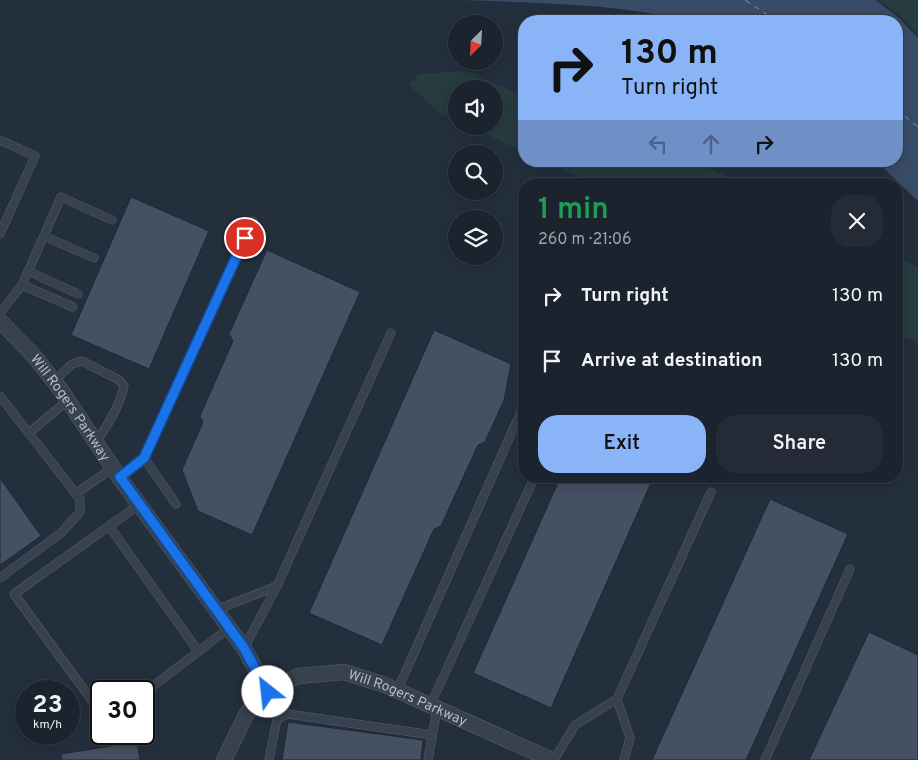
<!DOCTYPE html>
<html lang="en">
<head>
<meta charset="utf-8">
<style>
	:root { --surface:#1b232e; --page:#242b36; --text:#f1f3f6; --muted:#a0a4aa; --line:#39404a; --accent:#8ab4f8 }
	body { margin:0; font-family:Overpass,sans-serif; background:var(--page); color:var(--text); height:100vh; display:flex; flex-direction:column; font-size:19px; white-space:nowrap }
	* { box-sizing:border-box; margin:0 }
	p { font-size:16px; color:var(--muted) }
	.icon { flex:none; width:28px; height:28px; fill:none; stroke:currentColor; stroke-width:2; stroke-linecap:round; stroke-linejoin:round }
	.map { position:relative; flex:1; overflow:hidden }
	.sheet { position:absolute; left:518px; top:178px; width:385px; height:305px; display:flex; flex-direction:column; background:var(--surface); border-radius:20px; box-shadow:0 2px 12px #0003,0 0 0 1px var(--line) }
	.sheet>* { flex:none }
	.hud { position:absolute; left:518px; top:15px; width:385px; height:152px; border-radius:20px; box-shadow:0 2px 12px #0003,0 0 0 1px var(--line); background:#8ab4f8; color:#111; overflow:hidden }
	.needle { width:32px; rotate:204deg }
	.tools { position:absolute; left:448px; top:15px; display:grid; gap:10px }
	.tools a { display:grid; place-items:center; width:55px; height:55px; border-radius:50%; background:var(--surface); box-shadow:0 2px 12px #0003,0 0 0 1px var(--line); font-size:25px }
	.speed { position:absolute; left:15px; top:680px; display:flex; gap:10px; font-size:25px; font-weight:700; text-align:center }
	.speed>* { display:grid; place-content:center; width:65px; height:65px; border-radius:50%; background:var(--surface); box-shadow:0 2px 12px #0003,0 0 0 1px var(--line); line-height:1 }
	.speed small { font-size:12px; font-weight:400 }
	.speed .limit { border:2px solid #111; border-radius:8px; background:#fff; color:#111 }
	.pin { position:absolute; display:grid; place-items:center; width:42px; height:42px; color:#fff; margin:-21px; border:2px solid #fff; border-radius:50%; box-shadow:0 1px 5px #0007 }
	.me { position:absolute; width:55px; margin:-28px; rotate:331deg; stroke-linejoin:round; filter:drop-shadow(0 0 4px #0008) }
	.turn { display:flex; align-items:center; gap:18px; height:105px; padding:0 20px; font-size:22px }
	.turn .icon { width:65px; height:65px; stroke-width:2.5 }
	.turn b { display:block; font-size:35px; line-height:42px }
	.lanes { display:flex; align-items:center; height:48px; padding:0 20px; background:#0003; justify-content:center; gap:25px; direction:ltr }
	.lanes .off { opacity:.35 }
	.round { display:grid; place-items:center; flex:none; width:52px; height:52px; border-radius:20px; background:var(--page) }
	.overview { display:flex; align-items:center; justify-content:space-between; height:85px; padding:0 20px }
	h1 { font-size:30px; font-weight:600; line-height:38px; color:#1e9e55 }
	.button { display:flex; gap:10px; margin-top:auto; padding:10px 20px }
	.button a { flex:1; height:58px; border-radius:20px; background:var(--accent); color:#111; font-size:20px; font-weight:600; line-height:58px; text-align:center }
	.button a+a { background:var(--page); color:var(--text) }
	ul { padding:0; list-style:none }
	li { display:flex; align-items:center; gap:15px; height:65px; padding:0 20px }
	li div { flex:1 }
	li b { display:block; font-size:19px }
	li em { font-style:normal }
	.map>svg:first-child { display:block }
</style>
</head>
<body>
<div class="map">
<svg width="918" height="760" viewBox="0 0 918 760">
	<rect width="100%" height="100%" fill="#242f3e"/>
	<g fill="#263c3f">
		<path d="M879 0H918V35L900 16Z"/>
		<path d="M467 71 524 96V152L468 126H494V89H456V121L440 113 409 85 419 74Z"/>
		<path d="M545 161H694L743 184H595Z"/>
		<path d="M896 256 918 267V342L896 335Z"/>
	</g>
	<path fill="#394c67" d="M462 0H875L898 17 918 38V201L876 161H896V21H689C615 3 537 3 462 0Z"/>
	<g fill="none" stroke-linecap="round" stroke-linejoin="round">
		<g stroke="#7c92b1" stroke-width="1" stroke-dasharray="6 5" stroke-linecap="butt">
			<path d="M745 0 777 21"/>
			<path d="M896 109 918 127"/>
		</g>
	</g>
	<g fill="#455162" stroke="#1f2835">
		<path d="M131 197 209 231 149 369 71 335Z"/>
		<path d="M267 250 360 292 252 535 198 511 182 470 203 422 200 416 233 341 229 334Z"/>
		<path d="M434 330 511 364 504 400 485 442 478 445 441 526 434 529 382 645 309 613Z"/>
		<path d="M561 476H654L551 708 473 673Z"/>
		<path d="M0 478 41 536 0 565Z"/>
		<path d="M770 499 848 534 746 760H652Z"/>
		<path d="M869 632 918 655V760H809Z"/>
		<path d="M288 722 423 740 421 760H282Z"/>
		<path d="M137 742 140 760H62L61 754Z"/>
	</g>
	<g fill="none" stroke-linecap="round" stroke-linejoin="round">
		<defs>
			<g id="lane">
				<path d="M0 140 35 156 0 234"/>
				<path d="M44 236 94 258"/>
				<path d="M28 271 78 294"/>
				<path d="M22 285 73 307"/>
				<path d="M0 313 22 285 61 197 112 220"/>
				<path d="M54 381 72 364 82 361 119 380 124 386C120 406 108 425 96 442"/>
				<path d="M0 396 80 499V512L62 532 0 578"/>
				<path d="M29 433 68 400"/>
				<path d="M144 458 176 504"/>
				<path d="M119 477 144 458 253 221"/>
				<path d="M75 494 113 468"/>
				<path d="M109 526 198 651"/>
				<path d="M216 610 277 586"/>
				<path d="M244 648 277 586 391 333"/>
				<path d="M397 691 524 405"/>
				<path d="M268 692 282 717"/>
				<path d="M144 693 229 628"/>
				<path d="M617 699 711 492"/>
				<path d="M430 706 535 476"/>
				<path d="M101 710H99L14 594 140 504"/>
				<path d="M269 760 277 719 288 714 432 735"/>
				<path d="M428 760 437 709"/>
				<path d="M554 760 575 725 617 699 630 738 624 760"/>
				<path d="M765 760 850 569"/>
			</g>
			<g id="street">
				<path id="s1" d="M0 321 35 357 63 393 119 477 244 648 268 692"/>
				<path id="s2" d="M224 760 247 713 268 692 298 676 344 672 385 685 552 760"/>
			</g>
		</defs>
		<use href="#lane" stroke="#565f6c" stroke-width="9"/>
		<use href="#street" stroke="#565f6c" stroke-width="16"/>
		<use href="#lane" stroke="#38414e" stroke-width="8"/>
		<use href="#street" stroke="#38414e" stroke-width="15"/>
	</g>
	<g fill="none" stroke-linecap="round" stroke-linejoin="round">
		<defs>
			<path id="route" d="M245 238 144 458 120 477 244 648 268 692"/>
		</defs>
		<use href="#route" stroke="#114b97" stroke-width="12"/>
		<use href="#route" stroke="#1a73e8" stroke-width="9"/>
	</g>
	<g text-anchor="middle" stroke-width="5" stroke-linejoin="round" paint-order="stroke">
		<g font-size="14" fill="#b4bcc9" stroke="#1d2633">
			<text dy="5" stroke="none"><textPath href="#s1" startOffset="112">Will Rogers Parkway</textPath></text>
			<text dy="5" stroke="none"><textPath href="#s2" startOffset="231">Will Rogers Parkway</textPath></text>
		</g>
	</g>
</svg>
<div class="tools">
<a><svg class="needle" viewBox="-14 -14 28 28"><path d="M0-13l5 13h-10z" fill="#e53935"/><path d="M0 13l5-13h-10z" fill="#a0a4aa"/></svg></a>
<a><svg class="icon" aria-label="sound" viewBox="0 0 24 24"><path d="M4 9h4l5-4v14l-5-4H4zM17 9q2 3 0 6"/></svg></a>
<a><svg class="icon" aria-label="search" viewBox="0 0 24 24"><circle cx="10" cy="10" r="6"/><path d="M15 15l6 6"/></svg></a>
<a><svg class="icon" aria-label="layers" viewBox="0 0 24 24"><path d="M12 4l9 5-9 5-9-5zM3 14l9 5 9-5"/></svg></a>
</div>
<div class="speed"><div>23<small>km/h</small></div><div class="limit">30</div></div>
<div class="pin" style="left:245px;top:238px;background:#d93025"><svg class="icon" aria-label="arrive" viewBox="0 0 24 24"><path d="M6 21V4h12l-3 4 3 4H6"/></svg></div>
<svg class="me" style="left:268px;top:692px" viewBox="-20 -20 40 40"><circle r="19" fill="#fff"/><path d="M0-13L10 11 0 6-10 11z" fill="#1a73e8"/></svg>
<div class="hud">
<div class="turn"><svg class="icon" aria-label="right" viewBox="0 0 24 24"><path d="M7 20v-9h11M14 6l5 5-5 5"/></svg><div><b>130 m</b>Turn right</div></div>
<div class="lanes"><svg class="icon off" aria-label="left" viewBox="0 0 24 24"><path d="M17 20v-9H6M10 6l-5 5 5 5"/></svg><svg class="icon off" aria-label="ahead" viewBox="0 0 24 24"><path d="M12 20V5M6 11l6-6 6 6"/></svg><svg class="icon" aria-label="right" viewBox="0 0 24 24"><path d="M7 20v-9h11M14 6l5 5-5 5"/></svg></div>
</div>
<section class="sheet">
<div class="overview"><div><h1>1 min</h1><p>260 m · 21:06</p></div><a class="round"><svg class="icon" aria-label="close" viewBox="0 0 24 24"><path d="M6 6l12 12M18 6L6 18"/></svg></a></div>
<ul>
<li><svg class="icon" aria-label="right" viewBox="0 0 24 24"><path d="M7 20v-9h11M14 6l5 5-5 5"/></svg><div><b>Turn right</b></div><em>130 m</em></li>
<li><svg class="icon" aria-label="arrive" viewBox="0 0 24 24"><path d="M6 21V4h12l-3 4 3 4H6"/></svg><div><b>Arrive at destination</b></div><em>130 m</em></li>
</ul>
<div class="button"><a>Exit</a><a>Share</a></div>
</section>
</div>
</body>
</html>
